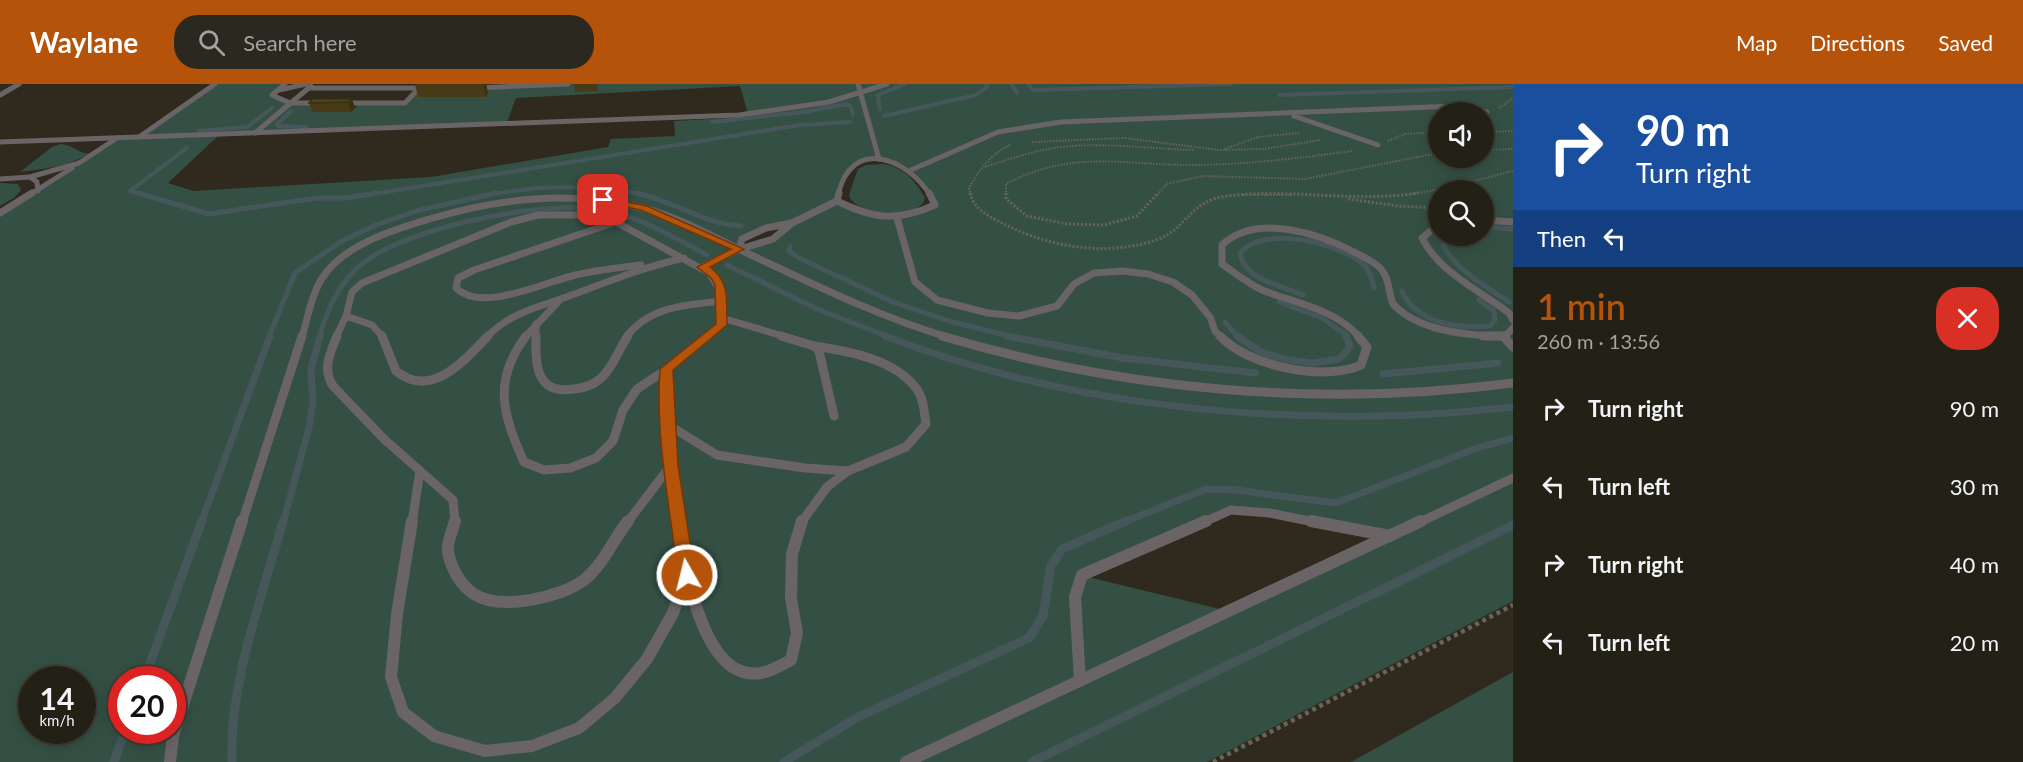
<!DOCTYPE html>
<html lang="en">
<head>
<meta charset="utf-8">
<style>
	:root { --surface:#232016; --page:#2b281f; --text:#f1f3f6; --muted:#a3a3a1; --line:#403e35; --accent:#b45309 }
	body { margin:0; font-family:Lato,sans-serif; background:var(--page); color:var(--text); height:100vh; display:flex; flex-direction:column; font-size:22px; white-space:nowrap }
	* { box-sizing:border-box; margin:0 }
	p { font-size:20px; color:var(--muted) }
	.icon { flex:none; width:33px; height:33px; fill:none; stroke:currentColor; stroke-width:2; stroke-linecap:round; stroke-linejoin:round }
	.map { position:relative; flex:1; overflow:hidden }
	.side { display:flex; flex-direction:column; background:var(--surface); width:510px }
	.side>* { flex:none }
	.hud { background:#1a4fa0; color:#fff; overflow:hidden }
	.fabs { position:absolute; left:1428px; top:18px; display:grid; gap:12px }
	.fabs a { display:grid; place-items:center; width:66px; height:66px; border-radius:50%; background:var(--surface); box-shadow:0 3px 15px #0003,0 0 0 2px var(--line); font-size:30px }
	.speed { position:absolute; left:18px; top:582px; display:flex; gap:12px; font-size:30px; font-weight:700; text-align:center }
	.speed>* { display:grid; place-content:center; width:78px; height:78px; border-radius:50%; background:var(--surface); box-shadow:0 3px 15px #0003,0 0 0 2px var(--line); line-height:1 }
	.speed small { font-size:15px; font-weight:400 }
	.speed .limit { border:9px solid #d22; background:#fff; color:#111 }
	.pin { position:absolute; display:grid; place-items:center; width:51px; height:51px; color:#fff; margin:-26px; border-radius:12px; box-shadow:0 3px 9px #0006 }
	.me { position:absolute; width:66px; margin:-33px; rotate:352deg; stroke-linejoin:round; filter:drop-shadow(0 0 4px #0008) }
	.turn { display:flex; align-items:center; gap:21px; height:126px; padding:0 24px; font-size:27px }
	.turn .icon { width:78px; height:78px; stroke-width:2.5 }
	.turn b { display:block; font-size:42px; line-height:51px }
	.then { display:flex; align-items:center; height:57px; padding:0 24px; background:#0003; gap:12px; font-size:22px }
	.round { display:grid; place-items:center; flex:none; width:63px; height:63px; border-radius:24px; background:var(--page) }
	.head { display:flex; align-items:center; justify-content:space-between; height:102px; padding:0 24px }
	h1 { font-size:36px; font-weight:600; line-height:45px; color:var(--accent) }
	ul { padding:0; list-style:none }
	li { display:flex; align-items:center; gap:18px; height:78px; padding:0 24px }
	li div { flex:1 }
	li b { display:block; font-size:22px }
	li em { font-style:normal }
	header { display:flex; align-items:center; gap:36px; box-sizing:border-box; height:84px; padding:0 30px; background:var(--accent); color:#fff }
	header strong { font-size:28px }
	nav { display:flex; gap:33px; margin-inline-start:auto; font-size:21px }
	.search { width:420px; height:54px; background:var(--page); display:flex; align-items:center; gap:15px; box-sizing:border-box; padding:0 21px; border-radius:24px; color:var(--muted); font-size:22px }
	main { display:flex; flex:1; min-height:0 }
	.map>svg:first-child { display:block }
</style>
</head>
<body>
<header>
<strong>Waylane</strong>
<div class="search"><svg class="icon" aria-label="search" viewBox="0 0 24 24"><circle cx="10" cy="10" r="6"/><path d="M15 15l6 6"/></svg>Search here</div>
<nav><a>Map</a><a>Directions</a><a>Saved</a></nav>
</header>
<main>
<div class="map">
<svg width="1513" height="678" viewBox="0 0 1513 678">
	<rect width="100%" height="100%" fill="#2f2a1d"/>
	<g fill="#345044" fill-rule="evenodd">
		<path d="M215 0H285L273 11 290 19H322L313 28H351L360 19H405L419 4 568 0H1513V517L1207 678H0V129L117 54 139 53ZM740 2 749 33 674 37 675 52 611 55 608 63 431 93 193 107 168 99 220 50 507 38 516 14ZM1438 28H1484V74H1438ZM879 75 911 86 935 121 887 134 837 117 851 82ZM1438 106H1484V152H1438ZM791 139 759 161 739 164 742 155ZM1231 426 1388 452 1228 527 1084 492ZM32 596H82V646H32ZM122 596H172V646H122Z"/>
		<path d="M61 60C73 61 76 68 89 70 68 82 45 85 20 88L52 63Z"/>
		<path d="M882 80C902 82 915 96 925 114L923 119C905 136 868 132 851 116L849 111 858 85 866 81Z"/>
		<path d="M0 99 18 100 21 106 15 113 0 122Z"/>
		<path d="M1513 588V678H1351Z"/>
	</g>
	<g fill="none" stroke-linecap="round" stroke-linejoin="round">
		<g stroke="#45575b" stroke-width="4">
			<path d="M1011 0 1017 9"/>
			<path d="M1028 0 1033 6 1231 0"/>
			<path d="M1279 11 1513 3"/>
			<path d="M880 25 878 11 905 0"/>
			<path d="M291 27 277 40 278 42 306 43"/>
			<path d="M884 32 976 11 987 3 986 0"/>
			<path d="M712 38 803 28 847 20 851 23 853 31"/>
			<path d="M199 47 247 43 272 24"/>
			<path d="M143 111 130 107 187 64"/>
			<path d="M367 111 800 41 851 38"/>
			<path d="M488 111C540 101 592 100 644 111"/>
		</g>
		<g stroke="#45575b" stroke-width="5">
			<path d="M138 109 209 130 317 114H347L377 109"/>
			<path d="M637 109C673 117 704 140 741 142"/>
			<path d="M1484 143 1513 145"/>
			<path d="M1447 152 1443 162C1459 188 1484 201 1509 218"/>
			<path d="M790 162 789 167 799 174 893 218 949 237 1013 253"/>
			<path d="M727 181 817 225 889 253"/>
			<path d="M1402 207C1417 240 1458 245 1490 242L1495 236 1494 227 1479 216"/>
			<path d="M1303 211C1282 202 1243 195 1240 169 1263 140 1342 159 1365 182 1371 188 1372 197 1374 204"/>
			<path d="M1279 218 1322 234 1345 250 1346 253"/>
			<path d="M1225 238 1238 253"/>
			<path d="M269 253 295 189 340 158 376 141 416 127 496 109"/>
			<path d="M319 253C327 228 336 205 355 186 396 144 541 117 598 125 637 131 673 153 707 171"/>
		</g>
		<g stroke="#45575b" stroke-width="7">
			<path d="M885 252C1050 316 1236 338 1413 331 1446 330 1480 326 1513 323"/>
			<path d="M1006 252 1123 274 1255 289"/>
			<path d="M1237 252 1261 268 1284 275 1312 279 1339 275 1350 263 1346 252"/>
			<path d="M1383 290 1498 279"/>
			<path d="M201 439 270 252"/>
			<path d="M283 439 309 344 313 317 311 285 320 252"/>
			<path d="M1122 439 1206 405 1236 406 1336 419 1477 364 1513 354"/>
		</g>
		<g stroke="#45575b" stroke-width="9">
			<path d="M144 596 202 437"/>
			<path d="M114 678 125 646"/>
			<path d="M232 678C229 598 262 514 283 437"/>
			<path d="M784 678 858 633 1029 554 1043 532 1051 482 1062 465 1126 437"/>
			<path d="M1032 678 1513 441"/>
		</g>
		<g stroke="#686458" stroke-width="2" stroke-dasharray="1.5 1.5" stroke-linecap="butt">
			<path d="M1499 24 1513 14"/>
			<path d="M1484 48 1513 47"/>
			<path d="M1388 57 1405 50 1438 48"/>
			<path d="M1032 58 1124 54 1219 66 1265 65 1320 56"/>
			<path d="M1225 65 1258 53 1299 49"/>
			<path d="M1484 66 1513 65"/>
			<path d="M985 83C1010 75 1035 66 1061 63 1105 58 1150 65 1194 66"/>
			<path d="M971 111 969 104C979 86 991 70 1010 61"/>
			<path d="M1006 111V100C1076 64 1124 82 1198 81 1249 80 1301 74 1352 67"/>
			<path d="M1157 111 1167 100 1203 92 1305 95 1438 69"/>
			<path d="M1243 111H1292"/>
			<path d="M1406 111 1447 104 1513 87"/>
		</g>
		<g stroke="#686458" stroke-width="3" stroke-dasharray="2 2" stroke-linecap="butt">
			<path d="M970 109C974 125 988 132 1002 139 1048 163 1106 173 1156 156 1187 146 1188 117 1227 112 1291 104 1354 119 1418 109"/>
			<path d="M1006 109V115L1027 132 1067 140 1104 141 1137 132 1158 109"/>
			<path d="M1348 115 1398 122 1438 124"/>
		</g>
		<path stroke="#686458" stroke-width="4.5" stroke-dasharray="4 4" stroke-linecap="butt" d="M1213 678 1513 521"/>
		<g stroke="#6a6467" stroke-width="5">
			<path d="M285 0 272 11 290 19H319"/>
			<path d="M858 0 879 75"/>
			<path d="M308 4H428"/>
			<path d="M475 4 568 0"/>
			<path d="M279 6 306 0"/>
			<path d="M0 11 19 0"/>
			<path d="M342 19H405L419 4"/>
			<path d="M1294 32 1378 61"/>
			<path d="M255 49 311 2"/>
			<path d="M139 53 215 0"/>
			<path d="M0 58 739 31 829 18 887 0"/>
			<path d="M911 86 998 48 1061 38 1455 22 1487 28"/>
			<path d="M30 93 79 79 117 54"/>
			<path d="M0 95 30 93 37 98 38 107"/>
			<path d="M29 111 72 84"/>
			<path d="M838 111C851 53 906 73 930 111"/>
		</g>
		<g stroke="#6a6467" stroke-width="7">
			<path d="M837 117C874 135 896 138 935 121L929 109"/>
			<path d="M837 117 839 109"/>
			<path d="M0 129 32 109"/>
			<path d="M897 134 915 198 937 216 988 229 1019 232 1057 222 1074 200 1094 189 1123 187 1148 190 1173 198 1192 211 1210 233 1215 247 1221 253"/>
			<path d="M1484 136 1513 138"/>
			<path d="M616 138 474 186 458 194 456 204C481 229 542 199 572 192 594 186 618 184 641 181"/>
			<path d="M792 139 837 117"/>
			<path d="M1438 141 1422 154C1439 188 1480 207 1509 229L1513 236"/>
			<path d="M702 183 737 166 773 155 792 139 766 144 742 155 739 165"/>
			<path d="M346 232 352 208 362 199 511 138 538 131H592L616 138 709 189 721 208 722 241 707 253"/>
			<path d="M722 234 786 253"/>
			<path d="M302 253C308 233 312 207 325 190 349 158 397 145 433 134 501 114 573 106 643 124 679 133 713 153 747 169 813 200 877 232 947 253"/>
			<path d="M336 253 346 232 372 241 383 253"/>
			<path d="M487 253C509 229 539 223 569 212 607 198 644 183 684 174"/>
			<path d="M525 253 559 217"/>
			<path d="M536 253V240"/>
			<path d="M626 253C650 222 686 221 722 217"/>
			<path d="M1359 253C1336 225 1294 219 1262 206 1247 199 1235 189 1222 180V161C1257 128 1321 150 1358 170 1365 174 1375 178 1381 185 1390 195 1388 208 1393 220 1419 248 1468 251 1504 253L1513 244"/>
		</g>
		<g stroke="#6a6467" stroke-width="9">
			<path d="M337 252C330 269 322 285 333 302L384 355 453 416 455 439"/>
			<path d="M382 252 396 287C431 316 465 276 488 252"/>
			<path d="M526 252C492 297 503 331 524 378L544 386 570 384 596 374 613 357 623 326 637 305 667 285"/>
			<path d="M536 252C535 281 536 311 574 305 583 304 592 302 600 295 613 284 618 266 628 252"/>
			<path d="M781 252 814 262 819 267 834 332"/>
			<path d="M942 252C1126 307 1323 324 1513 299"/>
			<path d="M1220 252C1248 282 1324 298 1361 281L1367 263 1358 252"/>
			<path d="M1483 252H1505"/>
			<path d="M1504 253 1513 263"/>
			<path d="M670 342 717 371 805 384 848 387"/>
			<path d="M242 439 302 252"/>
			<path d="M412 439 420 387"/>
			<path d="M627 439 671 381"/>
			<path d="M678 439 667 285 708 252"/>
			<path d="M801 439 827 403 848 387 906 363 926 340C924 328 924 314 916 304 894 275 848 267 814 262"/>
			<path d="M1202 439 1231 426 1269 429 1319 439"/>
			<path d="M1418 439 1513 394"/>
		</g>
		<g stroke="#6a6467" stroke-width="12">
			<path d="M412 437 397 530 391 593 403 628 434 652 485 667 532 662 579 644 615 614 647 575 673 529 687 491"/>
			<path d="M455 437C453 446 446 459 448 468 451 484 460 501 474 510 500 527 560 514 584 496 603 481 613 456 628 437"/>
			<path d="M678 437C683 476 700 582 748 589 763 592 778 583 791 576L797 549 791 514 792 470 802 437"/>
			<path d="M1311 437 1390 452"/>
			<path d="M1080 597 1075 513 1082 491 1206 437"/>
			<path d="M170 678 173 652 242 437"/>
			<path d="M906 678 1421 437"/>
		</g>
	</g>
	<g fill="#473a17">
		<path d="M415 0H486L488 9 486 13H418Z"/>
		<path d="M574 0H597L598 7 575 8Z"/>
		<path d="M352 15 355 24 351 28H312L309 19Z"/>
	</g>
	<g fill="#393013">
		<path d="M483 0H486L488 9 486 13Z"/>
		<path d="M352 15 355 24 351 28 348 18Z"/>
	</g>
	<path fill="#52441b" stroke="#393013" stroke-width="1.5" d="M313 15H352L348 18 309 19Z"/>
	<path fill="#b45309" stroke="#753606" stroke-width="1.5" d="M603 113 647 122 744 165 710 183C731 199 726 217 727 241L673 286 678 381 695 491 692 496 687 498 681 496 678 491C670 424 655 353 660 285L716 240 715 201 711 194 697 183 731 165 641 126 600 118V114Z"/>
</svg>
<div class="fabs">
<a><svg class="icon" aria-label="sound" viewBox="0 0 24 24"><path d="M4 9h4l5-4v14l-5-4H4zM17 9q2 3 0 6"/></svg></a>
<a><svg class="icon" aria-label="search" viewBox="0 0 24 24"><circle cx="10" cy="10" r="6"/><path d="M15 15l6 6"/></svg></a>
</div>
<div class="speed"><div>14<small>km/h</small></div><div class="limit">20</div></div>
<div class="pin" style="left:603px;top:116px;background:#d93025"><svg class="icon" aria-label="arrive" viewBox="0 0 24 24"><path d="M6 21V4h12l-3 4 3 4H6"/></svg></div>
<svg class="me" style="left:687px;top:491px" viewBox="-20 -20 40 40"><circle r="17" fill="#b45309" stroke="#fff" stroke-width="3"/><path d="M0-11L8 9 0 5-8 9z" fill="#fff"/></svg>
</div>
<section class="side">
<div class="hud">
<div class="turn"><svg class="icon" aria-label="right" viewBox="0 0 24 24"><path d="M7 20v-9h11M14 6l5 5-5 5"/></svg><div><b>90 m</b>Turn right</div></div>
<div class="then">Then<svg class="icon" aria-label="left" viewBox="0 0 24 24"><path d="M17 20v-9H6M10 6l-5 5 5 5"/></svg></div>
</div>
<div class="head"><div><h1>1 min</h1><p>260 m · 13:56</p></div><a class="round" style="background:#d93025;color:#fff"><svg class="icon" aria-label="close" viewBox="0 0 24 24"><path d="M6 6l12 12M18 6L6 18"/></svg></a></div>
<ul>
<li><svg class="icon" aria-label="right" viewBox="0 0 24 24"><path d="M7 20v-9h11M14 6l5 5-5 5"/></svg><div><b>Turn right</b></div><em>90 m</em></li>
<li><svg class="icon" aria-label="left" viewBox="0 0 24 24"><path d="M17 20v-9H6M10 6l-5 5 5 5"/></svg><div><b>Turn left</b></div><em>30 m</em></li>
<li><svg class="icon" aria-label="right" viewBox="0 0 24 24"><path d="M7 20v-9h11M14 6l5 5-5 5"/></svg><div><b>Turn right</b></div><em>40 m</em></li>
<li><svg class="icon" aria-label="left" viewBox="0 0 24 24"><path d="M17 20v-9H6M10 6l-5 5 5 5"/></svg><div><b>Turn left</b></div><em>20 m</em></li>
</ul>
</section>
</main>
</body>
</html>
